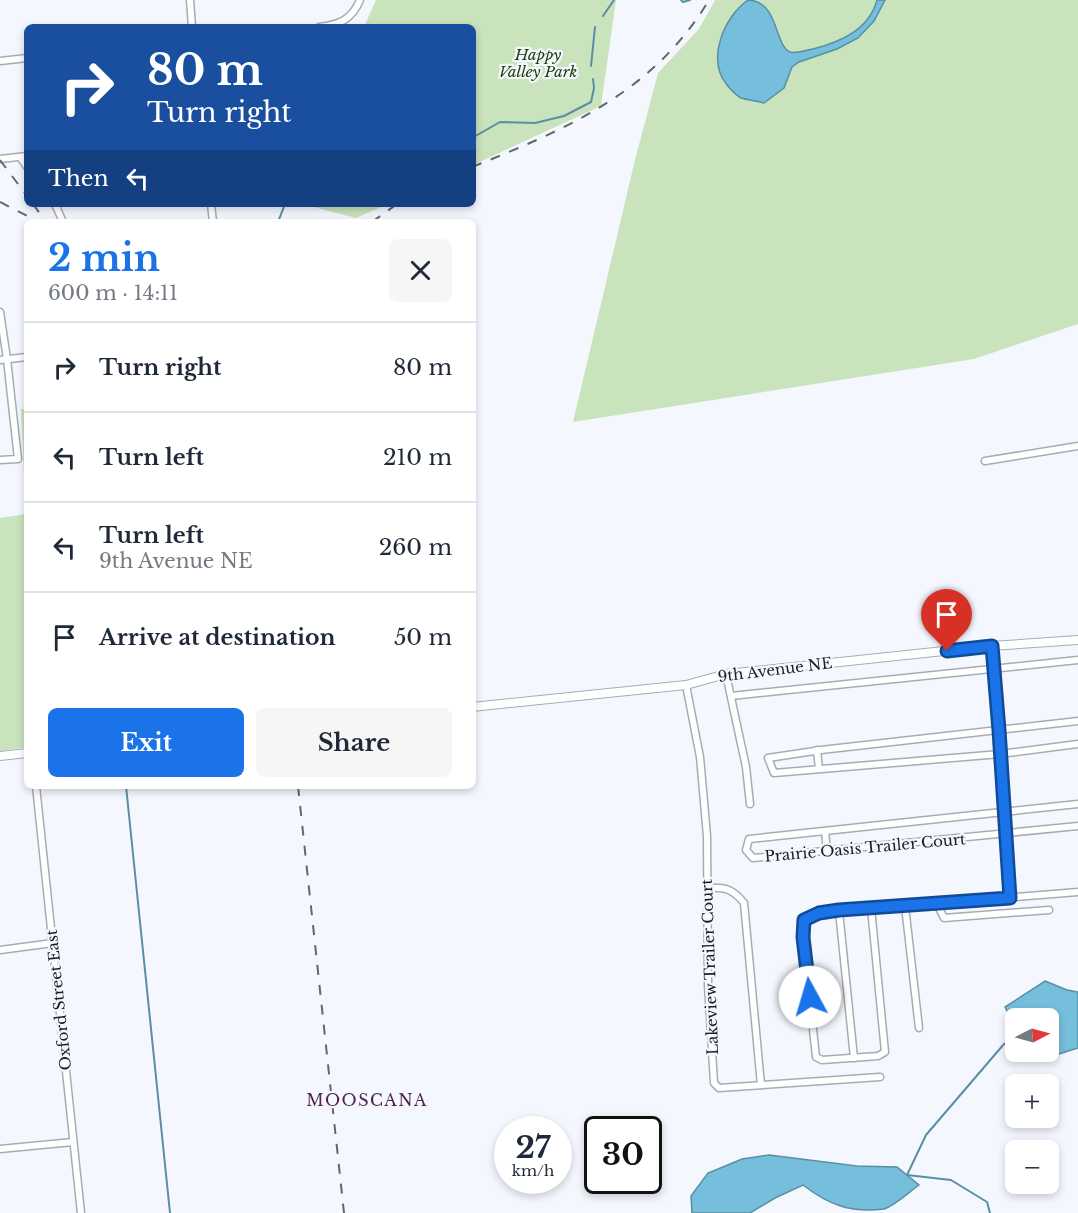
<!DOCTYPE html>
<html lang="en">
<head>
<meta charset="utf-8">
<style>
	:root { --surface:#fff; --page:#f6f6f7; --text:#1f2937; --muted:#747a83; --line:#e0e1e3; --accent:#1a73e8 }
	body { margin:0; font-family:"Libre Baskerville",serif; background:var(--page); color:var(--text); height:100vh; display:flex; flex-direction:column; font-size:22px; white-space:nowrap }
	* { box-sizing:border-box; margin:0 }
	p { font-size:20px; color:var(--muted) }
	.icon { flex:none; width:33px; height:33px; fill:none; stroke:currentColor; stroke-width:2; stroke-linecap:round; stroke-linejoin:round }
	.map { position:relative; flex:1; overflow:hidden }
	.details { position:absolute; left:24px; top:219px; width:452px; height:570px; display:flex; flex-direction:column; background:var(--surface); border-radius:9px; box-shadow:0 3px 9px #0003 }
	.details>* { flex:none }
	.hud { position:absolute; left:24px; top:24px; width:452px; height:183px; border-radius:9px; box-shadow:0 3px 9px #0003; background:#1a4fa0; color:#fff; overflow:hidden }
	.needle { width:39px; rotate:84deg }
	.tools { position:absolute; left:1005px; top:1008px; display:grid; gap:12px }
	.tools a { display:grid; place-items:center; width:54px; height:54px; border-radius:9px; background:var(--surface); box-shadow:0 3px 9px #0003; font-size:30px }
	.speed { position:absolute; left:494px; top:1116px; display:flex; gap:12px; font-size:30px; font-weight:700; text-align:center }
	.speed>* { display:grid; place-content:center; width:78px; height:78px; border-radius:50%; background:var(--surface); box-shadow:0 3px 9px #0003; line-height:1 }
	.speed small { font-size:15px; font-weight:400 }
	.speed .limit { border:3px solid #111; border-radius:9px; background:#fff; color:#111 }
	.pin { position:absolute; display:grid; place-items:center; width:51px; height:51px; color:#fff; margin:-62px -26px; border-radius:50% 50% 50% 0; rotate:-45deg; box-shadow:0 0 6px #0007 }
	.pin .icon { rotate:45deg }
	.me { position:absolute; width:66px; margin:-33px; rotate:354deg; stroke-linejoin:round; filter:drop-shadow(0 0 4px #0008) }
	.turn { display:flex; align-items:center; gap:21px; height:126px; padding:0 24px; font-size:27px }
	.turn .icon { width:78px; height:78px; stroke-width:2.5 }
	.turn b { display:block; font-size:42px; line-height:51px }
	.then { display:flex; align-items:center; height:57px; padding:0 24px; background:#0003; gap:12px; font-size:22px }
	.round { display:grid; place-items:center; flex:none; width:63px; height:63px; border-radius:9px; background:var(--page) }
	.summary { display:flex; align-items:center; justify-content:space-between; height:102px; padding:0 24px }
	h1 { font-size:36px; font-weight:700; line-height:45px; color:var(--accent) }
	.cta { display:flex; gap:12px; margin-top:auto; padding:12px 24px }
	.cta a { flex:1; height:69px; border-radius:9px; background:var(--accent); color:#fff; font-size:24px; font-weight:700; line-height:69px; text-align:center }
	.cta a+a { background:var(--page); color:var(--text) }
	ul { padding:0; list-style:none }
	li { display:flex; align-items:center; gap:18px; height:90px; padding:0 24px; border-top:2px solid var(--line) }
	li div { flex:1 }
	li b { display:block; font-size:22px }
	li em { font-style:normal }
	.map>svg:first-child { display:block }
</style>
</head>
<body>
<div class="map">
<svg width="1078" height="1213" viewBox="0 0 1078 1213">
	<rect width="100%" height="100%" fill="#f4f8fe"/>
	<g fill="#c9e3bd">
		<path d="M376 0H616L601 106 473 165 472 27H364Z"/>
		<path d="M715 0H1078V324L974 359 573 422 635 160 658 73 699 29Z"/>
		<path d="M302 204H388L356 218Z"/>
		<path d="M21 409H27V747L0 751V518L26 514Z"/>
	</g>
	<g fill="#75bedc" stroke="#5a8ea4" stroke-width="1.5">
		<path d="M748 0C779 1 774 45 790 52 797 54 806 50 813 49 840 42 869 30 877 0H885L874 21 858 38 837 49 799 62 792 67 784 88 764 103C757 101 748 100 741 98 736 95 731 90 727 85 706 59 724 17 748 0Z"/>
		<path d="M1045 981 1067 990 1078 992V1048L1059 1054 1032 1056 1030 1052H1048V1018H1016L1015 1026 1005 1007Z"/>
		<path d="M769 1155 857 1166 897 1167 919 1185C909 1192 896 1205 884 1209 850 1213 829 1205 803 1185L775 1198 750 1213H692L691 1196 708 1173 742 1159Z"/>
	</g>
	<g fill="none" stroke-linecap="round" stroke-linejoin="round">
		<g stroke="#5a8ea4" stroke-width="2">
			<path d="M681 0 683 2 690 0"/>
			<path d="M603 16 614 0"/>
			<path d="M591 66 595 27"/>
			<path d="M472 138 500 122 535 123 564 116 591 102 594 88 593 79"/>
			<path d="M278 222 285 204"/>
			<path d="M126 786 170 1213"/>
			<path d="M990 1213 987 1202 951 1180 907 1175 926 1135 1004 1044 1016 1037"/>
		</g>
		<defs>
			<g id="minor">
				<path d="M190 0 192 27"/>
				<path d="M319 27C340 25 352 19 360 0"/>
				<path d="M0 61 27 58"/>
				<path d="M20 157 27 167"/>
				<path d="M0 159 27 156"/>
				<path d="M55 204 63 222"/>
				<path d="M211 204 213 222"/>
				<path d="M0 312 7 359 18 459 0 460"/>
				<path d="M0 360 27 357"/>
				<path d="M985 461 1078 446"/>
				<path d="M991 646 999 730 1010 898"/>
				<path d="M726 674 746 767 750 804"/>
				<path d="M686 685 700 757 707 836 708 985 714 1083 719 1088 880 1077"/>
				<path d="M731 696 1078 660"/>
				<path d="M1078 721 821 750 768 758 774 773 1000 754 1078 744"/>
				<path d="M817 750 819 769"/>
				<path d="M36 786 81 1213"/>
				<path d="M1078 804 749 839 746 850 753 858 1078 826"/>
				<path d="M825 831 827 852"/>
				<path d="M708 888C725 887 733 889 744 903L761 1085"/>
				<path d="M937 904 944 918 1049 910"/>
				<path d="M905 906 919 1028"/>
				<path d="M871 908 885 1052 878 1056 822 1060 816 1057 803 937 804 920 819 913 839 911 1078 892"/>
				<path d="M839 911 854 1058"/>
				<path d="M0 950 53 943"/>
				<path d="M0 1149 73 1142"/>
			</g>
			<g id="tertiary">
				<path d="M472 707 686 685 726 674 991 646 1078 640"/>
				<path d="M0 756 27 753"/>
			</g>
		</defs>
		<use href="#minor" stroke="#a6acb6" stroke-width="9"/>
		<use href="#tertiary" stroke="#a6acb6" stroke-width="10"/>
		<use href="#minor" stroke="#fff" stroke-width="6"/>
		<use href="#tertiary" stroke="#fff" stroke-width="8"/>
		<g stroke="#64666b" stroke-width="2" stroke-dasharray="10 10" stroke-linecap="butt">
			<path d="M0 160 27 196"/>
			<path d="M472 167C567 129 654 92 709 0"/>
			<path d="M0 202 39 222"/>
			<path d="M33 204 46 222"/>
			<path d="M372 222 397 204"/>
			<path d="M298 786 344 1213"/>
		</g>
	</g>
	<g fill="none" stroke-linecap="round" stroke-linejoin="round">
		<defs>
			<path id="route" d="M810 997 803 937 804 920 819 913 839 910 1010 898 999 730 992 646 947 651"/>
		</defs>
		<use href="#route" stroke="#114b97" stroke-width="15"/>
		<use href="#route" stroke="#1a73e8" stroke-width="10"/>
	</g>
	<g text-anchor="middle" stroke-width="4.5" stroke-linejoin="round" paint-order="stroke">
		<g font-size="15" font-style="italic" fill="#193a00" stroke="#f4f8fe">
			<text x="538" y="60">Happy<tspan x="538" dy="17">Valley Park</tspan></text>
		</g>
		<g font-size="15" fill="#1c1e22" stroke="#f4f8fe">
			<text transform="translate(775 670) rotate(-7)" y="5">9th Avenue NE</text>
			<text transform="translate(865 848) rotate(-5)" y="5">Prairie Oasis Trailer Court</text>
			<text transform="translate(710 967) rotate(-92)" y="5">Lakeview Trailer Court</text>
			<text transform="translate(59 1000) rotate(-96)" y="5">Oxford Street East</text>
		</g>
		<g font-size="16" letter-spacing="1.5" fill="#532151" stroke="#f4f8fe">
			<text x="367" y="1106">MOOSCANA</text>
		</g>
	</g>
</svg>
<div class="tools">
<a><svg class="needle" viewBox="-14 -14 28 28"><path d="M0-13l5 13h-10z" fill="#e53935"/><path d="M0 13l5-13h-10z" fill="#747a83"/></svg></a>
<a>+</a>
<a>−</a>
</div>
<div class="speed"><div>27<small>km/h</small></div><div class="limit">30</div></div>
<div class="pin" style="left:947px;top:651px;background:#d93025"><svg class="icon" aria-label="arrive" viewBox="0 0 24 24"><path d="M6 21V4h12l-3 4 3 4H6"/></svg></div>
<svg class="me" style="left:810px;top:997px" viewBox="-20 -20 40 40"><circle r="19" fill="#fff"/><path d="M0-13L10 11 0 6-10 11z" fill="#1a73e8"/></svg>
<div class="hud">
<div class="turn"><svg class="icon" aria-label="right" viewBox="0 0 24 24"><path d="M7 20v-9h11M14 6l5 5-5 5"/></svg><div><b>80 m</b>Turn right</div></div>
<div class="then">Then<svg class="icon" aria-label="left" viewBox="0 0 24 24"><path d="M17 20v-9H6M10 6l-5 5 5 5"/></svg></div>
</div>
<section class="details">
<div class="summary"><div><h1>2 min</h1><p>600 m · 14:11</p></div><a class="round"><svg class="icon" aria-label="close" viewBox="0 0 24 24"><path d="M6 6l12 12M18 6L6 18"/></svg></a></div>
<ul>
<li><svg class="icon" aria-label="right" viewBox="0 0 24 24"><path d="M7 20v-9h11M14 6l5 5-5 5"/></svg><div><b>Turn right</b></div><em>80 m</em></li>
<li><svg class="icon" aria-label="left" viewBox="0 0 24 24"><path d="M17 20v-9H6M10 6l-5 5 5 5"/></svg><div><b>Turn left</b></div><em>210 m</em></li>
<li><svg class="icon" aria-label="left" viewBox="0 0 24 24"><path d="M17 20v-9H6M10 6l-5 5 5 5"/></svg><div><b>Turn left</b><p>9th Avenue NE</p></div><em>260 m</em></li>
<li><svg class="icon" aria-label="arrive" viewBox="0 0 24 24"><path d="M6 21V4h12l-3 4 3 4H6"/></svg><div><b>Arrive at destination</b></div><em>50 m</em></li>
</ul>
<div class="cta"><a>Exit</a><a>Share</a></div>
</section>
</div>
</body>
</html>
